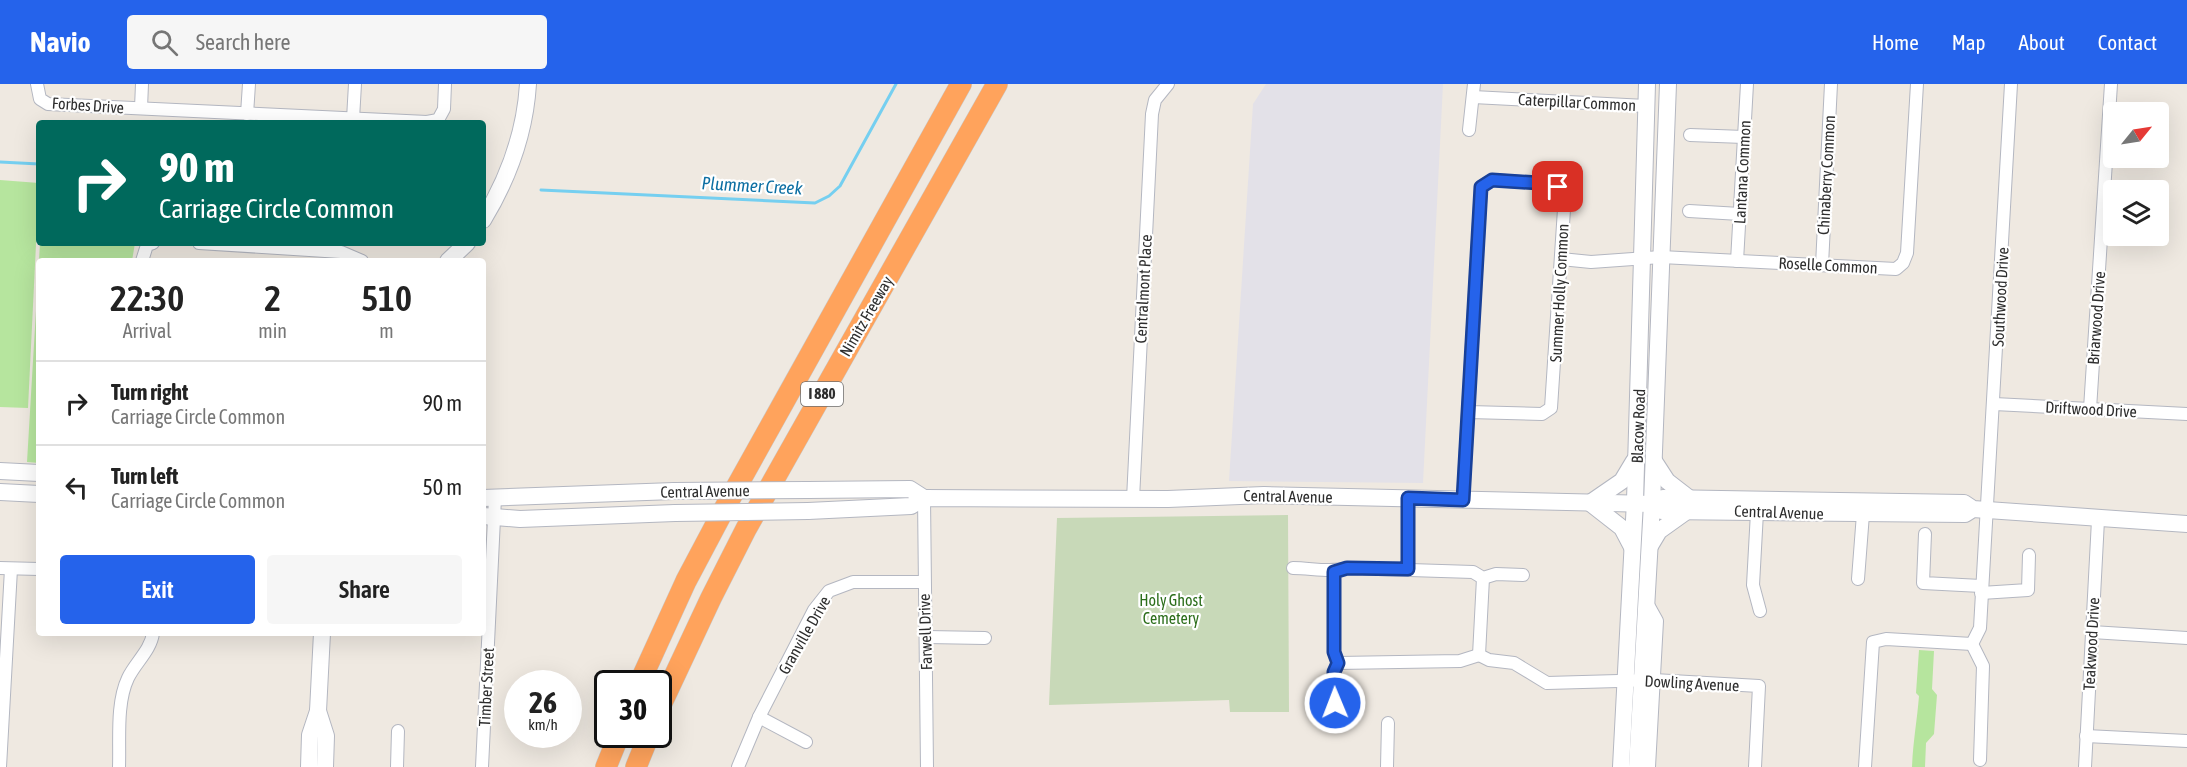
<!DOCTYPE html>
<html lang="en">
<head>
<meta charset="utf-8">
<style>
	:root { --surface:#fff; --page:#f6f6f6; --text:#222; --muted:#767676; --line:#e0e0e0; --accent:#2563eb }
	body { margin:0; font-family:"Asap Condensed",sans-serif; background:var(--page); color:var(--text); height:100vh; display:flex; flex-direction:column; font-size:22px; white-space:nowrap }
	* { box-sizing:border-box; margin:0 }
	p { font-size:20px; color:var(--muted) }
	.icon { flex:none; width:33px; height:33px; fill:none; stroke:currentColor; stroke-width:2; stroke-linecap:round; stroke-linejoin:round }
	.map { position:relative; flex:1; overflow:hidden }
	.sheet { position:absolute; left:36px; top:174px; width:450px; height:378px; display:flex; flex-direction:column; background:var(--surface); border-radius:6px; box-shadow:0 6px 24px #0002 }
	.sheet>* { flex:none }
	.hud { position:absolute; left:36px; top:36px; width:450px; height:126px; border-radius:6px; box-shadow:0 6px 24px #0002; background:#00695c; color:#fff; overflow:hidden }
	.needle { width:39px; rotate:60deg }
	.fabs { position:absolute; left:2103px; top:18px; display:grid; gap:12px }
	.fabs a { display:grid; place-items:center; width:66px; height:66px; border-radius:6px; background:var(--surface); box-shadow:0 6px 24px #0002; font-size:30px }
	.speed { position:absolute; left:504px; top:586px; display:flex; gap:12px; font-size:30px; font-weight:700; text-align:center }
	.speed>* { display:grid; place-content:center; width:78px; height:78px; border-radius:50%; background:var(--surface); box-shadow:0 6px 24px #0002; line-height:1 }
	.speed small { font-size:15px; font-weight:400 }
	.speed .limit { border:3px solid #111; border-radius:9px; background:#fff; color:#111 }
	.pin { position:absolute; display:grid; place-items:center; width:51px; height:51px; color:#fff; margin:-26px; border-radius:12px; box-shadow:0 3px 9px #0006 }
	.me { position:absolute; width:66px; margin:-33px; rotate:359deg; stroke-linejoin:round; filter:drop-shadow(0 0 4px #0008) }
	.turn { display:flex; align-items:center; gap:21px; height:126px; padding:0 24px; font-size:27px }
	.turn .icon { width:78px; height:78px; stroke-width:2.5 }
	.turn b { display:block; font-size:42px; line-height:51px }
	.eta { display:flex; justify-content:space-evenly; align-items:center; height:102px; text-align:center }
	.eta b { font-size:36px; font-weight:600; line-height:42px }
	.action { display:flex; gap:12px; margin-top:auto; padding:12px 24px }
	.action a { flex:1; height:69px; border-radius:6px; background:var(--accent); color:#fff; font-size:24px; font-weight:600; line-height:69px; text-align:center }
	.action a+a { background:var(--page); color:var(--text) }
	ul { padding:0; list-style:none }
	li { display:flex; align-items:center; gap:18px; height:84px; padding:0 24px; border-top:2px solid var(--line) }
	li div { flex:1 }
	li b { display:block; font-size:22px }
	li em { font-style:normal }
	header { display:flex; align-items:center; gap:36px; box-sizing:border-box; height:84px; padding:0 30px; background:var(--accent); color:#fff }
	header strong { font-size:28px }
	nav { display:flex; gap:33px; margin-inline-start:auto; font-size:21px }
	.search { width:420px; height:54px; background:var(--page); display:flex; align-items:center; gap:15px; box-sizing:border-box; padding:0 21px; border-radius:6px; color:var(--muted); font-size:22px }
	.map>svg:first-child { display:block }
</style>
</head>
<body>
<header>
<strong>Navio</strong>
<div class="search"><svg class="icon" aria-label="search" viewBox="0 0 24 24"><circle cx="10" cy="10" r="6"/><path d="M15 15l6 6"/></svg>Search here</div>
<nav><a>Home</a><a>Map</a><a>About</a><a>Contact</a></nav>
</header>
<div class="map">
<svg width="2187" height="683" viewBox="0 0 2187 683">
	<rect width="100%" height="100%" fill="#efe9e1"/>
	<path fill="#e3e1e8" d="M1266 0H1443L1423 399 1229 397 1253 20Z"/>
	<g fill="#b6e59e">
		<path d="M0 96 39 99 28 324 0 323Z"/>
		<path d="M40 159H135L132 177H39V379L27 378Z"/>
		<path d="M1919 566 1934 567 1932 605 1937 611 1934 650 1926 659 1925 683H1912C1913 658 1917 637 1919 612L1916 609Z"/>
	</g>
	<path fill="#c8d9b8" d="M1288 431 1289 628H1230L1229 616 1049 621 1057 434Z"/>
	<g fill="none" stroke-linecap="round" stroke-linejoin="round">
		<g stroke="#75cff0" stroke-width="3">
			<path d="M0 78 39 80"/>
			<path d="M541 106 815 119 829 112 840 102 896 0"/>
		</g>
		<defs>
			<g id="minor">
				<path d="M37 0 40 15 48 20 427 38 438 36 444 25 445 0"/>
				<path d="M1473 13 1646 22"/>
				<path d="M141 24 142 0"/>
				<path d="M247 30 249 0"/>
				<path d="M353 35 355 0"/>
				<path d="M1469 46 1474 0"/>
				<path d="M1690 51 1744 53"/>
				<path d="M1689 127 1740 130"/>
				<path d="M199 159 341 168 362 177"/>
				<path d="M1561 175 1591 178 1661 173 1896 185 1903 179 1907 169 1917 0"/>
				<path d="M142 177 147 161 153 159"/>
				<path d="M1737 177 1747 0"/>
				<path d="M1822 181 1831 0"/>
				<path d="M1994 320 2187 330"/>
				<path d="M2090 325 2111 0"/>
				<path d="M924 414 927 683"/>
				<path d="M1133 415 1152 30 1155 16 1168 0"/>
				<path d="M1463 415 1481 103 1492 96 1555 100 1565 110 1551 324 1542 330 1469 328"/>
				<path d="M1757 428 1753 501 1760 527"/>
				<path d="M1925 450 1923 499 1981 502"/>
				<path d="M0 484 39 485"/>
				<path d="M1293 484C1311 484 1331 489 1347 484L1473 488 1483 494 1496 490 1523 491"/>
				<path d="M1408 485V414"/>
				<path d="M1334 488V568L1338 579 1334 588 1335 619"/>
				<path d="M1858 495 1863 430"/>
				<path d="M1981 509 2028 506 2029 471"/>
				<path d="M1647 519 1657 537 1649 683"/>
				<path d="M2092 548 2187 554"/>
				<path d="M927 553 985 554"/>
				<path d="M1972 560 1980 544 2011 0"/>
				<path d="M1972 560 1983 582 1980 676"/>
				<path d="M1479 571 1489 576 1514 579 1547 599 1654 596 1759 602 1755 683"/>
				<path d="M1479 571 1483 494"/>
				<path d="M1338 579 1460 577 1479 571"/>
				<path d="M759 633 806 658"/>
				<path d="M2086 652 2187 657"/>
				<path d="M0 683 11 485"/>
				<path d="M119 683C120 656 116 619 128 594 135 579 151 566 153 549"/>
				<path d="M397 683 398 647"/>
				<path d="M482 683 495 414"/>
				<path d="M738 683 759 633 814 526 829 507 853 498H924"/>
				<path d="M1387 683 1388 639"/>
				<path d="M1865 683 1873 558 1886 555 1972 560"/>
				<path d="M2085 683 2098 436"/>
			</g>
			<g id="secondary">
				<path d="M483 136C508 95 525 49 528 0"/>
				<path d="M448 177 467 159"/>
				<path d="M1654 377 1667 397 1689 414"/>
				<path d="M0 387 39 389"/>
				<path d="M808 406 910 405 924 414"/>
				<path d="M0 408 39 410"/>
				<path d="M483 414 674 407"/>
				<path d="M1590 419 1622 397 1634 377"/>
				<path d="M1590 419 1622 444 1632 463"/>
				<path d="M1973 425 1964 419 1663 414 1657 420 1662 427 1965 430 1973 425 2187 440"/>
				<path d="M808 427 911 422 924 414 1168 415 1264 411 1652 420"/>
				<path d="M483 432 520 435 675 429"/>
				<path d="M1650 462 1659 447 1687 427"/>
				<path d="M318 627 326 652 325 683"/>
				<path d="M309 683 310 651 318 627 322 549"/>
				<path d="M1621 683 1635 417 1647 0"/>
				<path d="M1637 683 1652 420 1668 0"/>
			</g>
			<g id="motorway">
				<path d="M639 600 686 497 722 429 961 0"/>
				<path d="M658 627 711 514 746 445 997 0"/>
				<path d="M606 683 619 651"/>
				<path d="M636 683 649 651"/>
			</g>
		</defs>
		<use href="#minor" stroke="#b4b7c1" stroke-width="14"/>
		<use href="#secondary" stroke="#b4b7c1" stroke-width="18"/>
		<use href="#motorway" stroke="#c9c9c9" stroke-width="22"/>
		<use href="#minor" stroke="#fff" stroke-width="12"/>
		<use href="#secondary" stroke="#fff" stroke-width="16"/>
		<use href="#motorway" stroke="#ffa35c" stroke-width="21"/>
		<defs>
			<g id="secondary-bridge">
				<path d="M674 407 808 406"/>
				<path d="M675 429 808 427"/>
			</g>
		</defs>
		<use href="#secondary-bridge" stroke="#b4b7c1" stroke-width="18" stroke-linecap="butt"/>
		<use href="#secondary-bridge" stroke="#fff" stroke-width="16"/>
	</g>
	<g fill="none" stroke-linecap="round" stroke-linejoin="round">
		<defs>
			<path id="route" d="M1335 619 1334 588 1338 579 1334 568V488L1347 484 1408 485V414L1463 416 1481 103 1492 96 1555 100 1558 103"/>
		</defs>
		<use href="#route" stroke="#184099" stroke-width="15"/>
		<use href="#route" stroke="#2563eb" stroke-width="10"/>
	</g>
	<g text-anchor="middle" stroke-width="4.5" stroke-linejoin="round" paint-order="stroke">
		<rect fill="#fff" stroke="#6d6d6d" stroke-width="1.5" x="801" y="298" width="42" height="24" rx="4.5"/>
		<g font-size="15" font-weight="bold" fill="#2e2e2e">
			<text x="822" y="315">I 880</text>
		</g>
		<g font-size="16" fill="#2e2e2e" stroke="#fff">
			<text transform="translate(1577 18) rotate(3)" y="6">Caterpillar Common</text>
			<text transform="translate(88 21) rotate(4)" y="6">Forbes Drive</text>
			<text transform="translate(1742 88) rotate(-87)" y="6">Lantana Common</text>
			<text transform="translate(1826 91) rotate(-87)" y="6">Chinaberry Common</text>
			<text transform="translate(1828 181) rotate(3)" y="6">Roselle Common</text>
			<text transform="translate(1143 205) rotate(-87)" y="6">Centralmont Place</text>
			<text transform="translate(1559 209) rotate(-87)" y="6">Summer Holly Common</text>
			<text transform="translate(2000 213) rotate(-87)" y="6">Southwood Drive</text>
			<text transform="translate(866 232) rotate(-60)" y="6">Nimitz Freeway</text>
			<text transform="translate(2096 234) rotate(-86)" y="6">Briarwood Drive</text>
			<text transform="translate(2091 325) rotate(3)" y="6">Driftwood Drive</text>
			<text transform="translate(1638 342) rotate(-88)" y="6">Blacow Road</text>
			<text transform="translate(705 407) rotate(-1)" y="6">Central Avenue</text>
			<text transform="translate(1288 412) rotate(1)" y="6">Central Avenue</text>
			<text transform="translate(1779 428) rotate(2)" y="6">Central Avenue</text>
			<text transform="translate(925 548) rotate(-92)" y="6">Farwell Drive</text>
			<text transform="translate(804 551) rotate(-60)" y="6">Granville Drive</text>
			<text transform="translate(2091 560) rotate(-87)" y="6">Teakwood Drive</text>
			<text transform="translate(1692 599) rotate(3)" y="6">Dowling Avenue</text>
			<text transform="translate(486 603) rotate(-87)" y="6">Timber Street</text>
		</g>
		<g font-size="16" fill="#2c6e1b" stroke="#fff">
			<text x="1171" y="522">Holy Ghost<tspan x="1171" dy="18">Cemetery</tspan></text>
		</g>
		<g font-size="18" font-style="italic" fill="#0d6fa3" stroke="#fff">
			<text transform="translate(752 102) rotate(3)" y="6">Plummer Creek</text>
		</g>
	</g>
</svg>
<div class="fabs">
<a><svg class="needle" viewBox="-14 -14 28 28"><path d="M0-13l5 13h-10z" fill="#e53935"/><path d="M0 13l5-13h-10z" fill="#767676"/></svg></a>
<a><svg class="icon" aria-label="layers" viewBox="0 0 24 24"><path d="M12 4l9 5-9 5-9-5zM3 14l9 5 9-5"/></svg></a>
</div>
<div class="speed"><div>26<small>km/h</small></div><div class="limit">30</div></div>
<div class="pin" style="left:1558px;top:103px;background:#d93025"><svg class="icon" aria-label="arrive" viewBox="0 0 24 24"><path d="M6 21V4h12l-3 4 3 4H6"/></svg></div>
<svg class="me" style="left:1335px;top:619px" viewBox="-20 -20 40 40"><circle r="17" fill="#2563eb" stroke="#fff" stroke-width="3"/><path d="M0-11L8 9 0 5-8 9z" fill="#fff"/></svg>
<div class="hud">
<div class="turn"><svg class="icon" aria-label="right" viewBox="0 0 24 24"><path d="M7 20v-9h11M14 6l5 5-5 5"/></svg><div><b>90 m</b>Carriage Circle Common</div></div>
</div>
<section class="sheet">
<div class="eta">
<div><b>22:30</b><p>Arrival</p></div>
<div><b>2</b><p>min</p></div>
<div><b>510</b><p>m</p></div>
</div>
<ul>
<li><svg class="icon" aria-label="right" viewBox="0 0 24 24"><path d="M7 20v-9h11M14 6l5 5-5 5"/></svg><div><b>Turn right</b><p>Carriage Circle Common</p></div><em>90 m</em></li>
<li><svg class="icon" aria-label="left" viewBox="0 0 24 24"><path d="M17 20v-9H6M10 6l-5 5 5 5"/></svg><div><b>Turn left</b><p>Carriage Circle Common</p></div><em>50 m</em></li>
</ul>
<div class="action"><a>Exit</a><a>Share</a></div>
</section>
</div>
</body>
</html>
